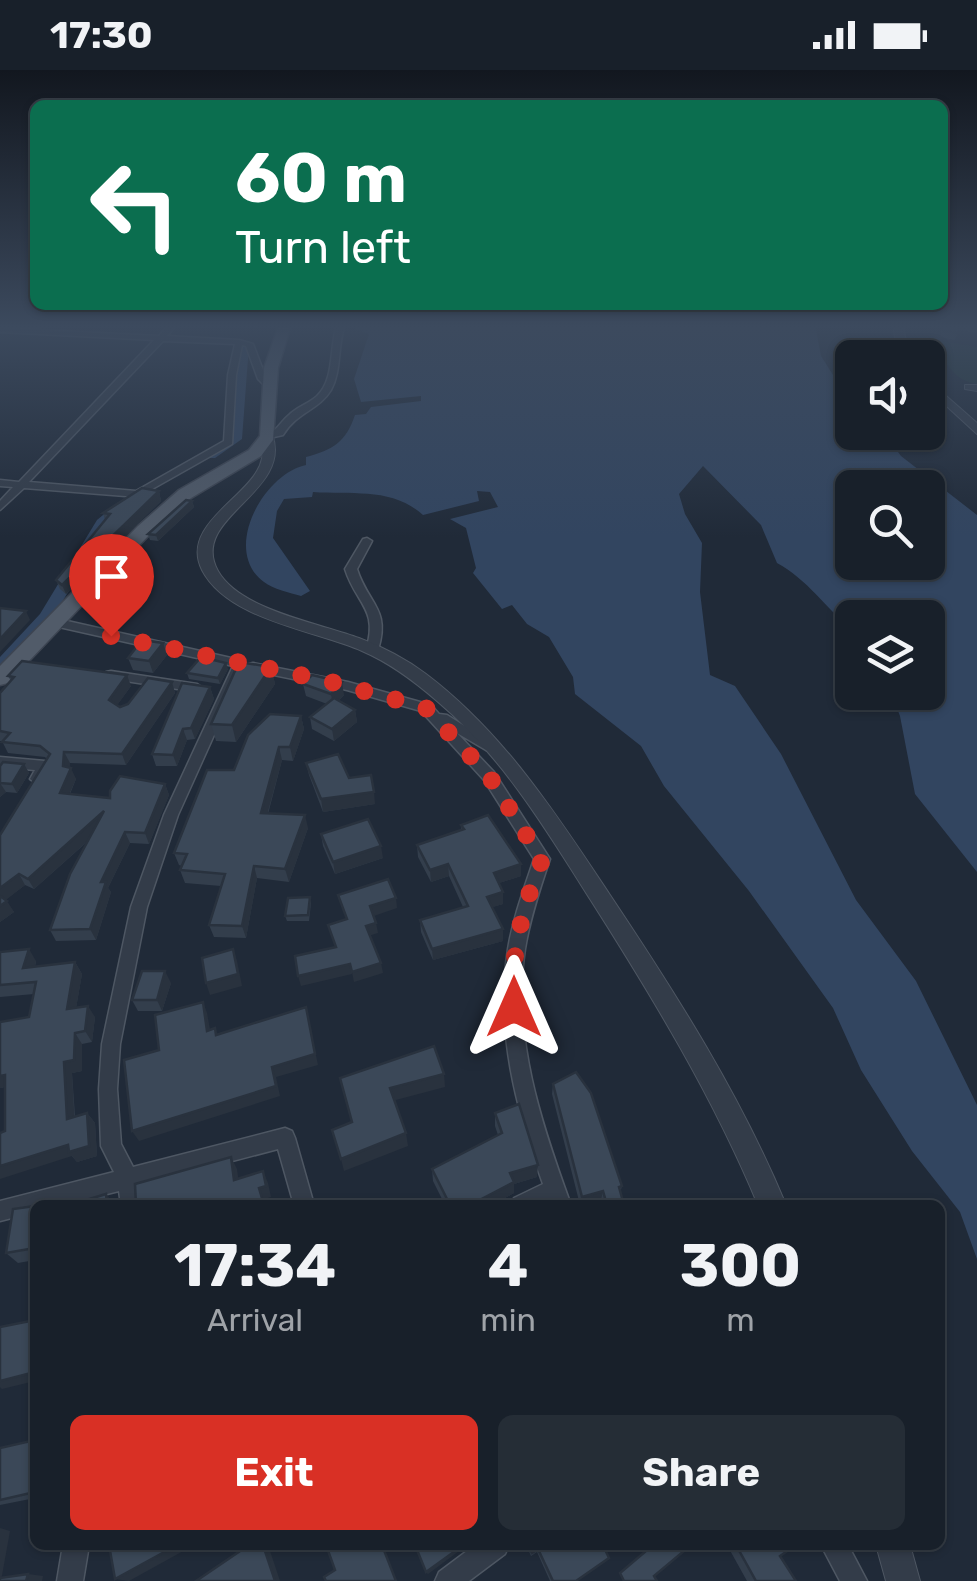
<!DOCTYPE html>
<html lang="en">
<head>
<meta charset="utf-8">
<style>
	:root { --surface:#18202a; --page:#252d36; --text:#f1f3f6; --muted:#9fa3a8; --line:#363e47; --accent:#d93025 }
	body { margin:0; font-family:Rubik,sans-serif; background:var(--page); color:var(--text); height:100vh; display:flex; flex-direction:column; font-size:38px; white-space:nowrap }
	* { box-sizing:border-box; margin:0 }
	p { font-size:32px; color:var(--muted) }
	.icon { flex:none; width:55px; height:55px; fill:none; stroke:currentColor; stroke-width:2; stroke-linecap:round; stroke-linejoin:round }
	.map { position:relative; flex:1; overflow:hidden }
	.details { position:absolute; left:30px; top:1130px; width:915px; height:350px; display:flex; flex-direction:column; background:var(--surface); border-radius:15px; box-shadow:0 2px 8px #0004,0 0 0 2px var(--line) }
	.details>* { flex:none }
	.guide { position:absolute; left:30px; top:30px; width:918px; height:210px; border-radius:15px; box-shadow:0 2px 8px #0004,0 0 0 2px var(--line); background:#0b6e4f; color:#fff; overflow:hidden }
	.tools { position:absolute; left:835px; top:270px; display:grid; gap:20px }
	.tools a { display:grid; place-items:center; width:110px; height:110px; border-radius:15px; background:var(--surface); box-shadow:0 2px 8px #0004,0 0 0 2px var(--line); font-size:50px }
	.pin { position:absolute; display:grid; place-items:center; width:85px; height:85px; color:#fff; margin:-102px -42px; border-radius:50% 50% 50% 0; rotate:-45deg; box-shadow:0 0 10px #0007 }
	.pin .icon { rotate:45deg }
	.me { position:absolute; width:110px; margin:-55px; rotate:0deg; stroke-linejoin:round; filter:drop-shadow(0 0 8px #0008) }
	.turn { display:flex; align-items:center; gap:35px; height:210px; padding:0 40px; font-size:45px }
	.turn .icon { width:130px; height:130px; stroke-width:2.5 }
	.turn b { display:block; font-size:70px; line-height:85px }
	.eta { display:flex; justify-content:space-evenly; align-items:center; height:170px; text-align:center }
	.eta b { font-size:60px; font-weight:700; line-height:70px }
	.primary-button { display:flex; gap:20px; margin-top:auto; padding:20px 40px }
	.primary-button a { flex:1; height:115px; border-radius:15px; background:var(--accent); color:#fff; font-size:40px; font-weight:700; line-height:115px; text-align:center }
	.primary-button a+a { background:var(--page); color:var(--text) }
	.status { display:flex; justify-content:space-between; align-items:center; height:70px; padding:0 50px; background:var(--surface); direction:ltr }
	.status svg { height:28px; fill:currentColor }
	.map>svg:first-child { display:block }
</style>
</head>
<body>
<div class="status"><b>17:30</b><svg viewBox="0 0 49 12"><path d="M0 12V9h3v3zM5 12V6h3v6zM10 12V3h3v9zM15 12V0h3v12zM26 1h20v11H26zM47 4h2v5h-2z"/></svg></div>
<div class="map">
<svg width="977" height="1511" viewBox="0 0 977 1511">
	<rect width="100%" height="100%" fill="#202a38"/>
	<path fill="#223639" d="M934 270 977 277V314C953 311 944 290 934 270Z"/>
	<path fill="#324560" fill-rule="evenodd" d="M356 255H815L821 286 852 335V362L876 363 889 370 901 386 977 445V802L915 724 900 646 891 623 928 622V548H852V560C825 537 808 510 777 493L761 455 703 396 679 424 685 444 702 473 700 522 710 605 735 616 781 684 856 830 916 911 977 1035V1189L960 1142 912 1081 861 1000 833 938 749 821 664 716 641 676 575 624 573 607 549 567 527 554 512 535 502 539 473 503 476 498 466 458 450 449 498 437 490 422 477 421 479 431 423 445C392 417 353 425 313 422L312 427 284 429 277 441 273 468 310 521 301 526C290 523 273 519 264 512 221 481 263 404 306 395V387C333 380 346 372 355 345L366 344 371 337 421 331V326L361 332 354 309 369 264 354 258ZM852 418H928V492H852Z"/>
	<g fill="none" stroke-linecap="round" stroke-linejoin="round">
		<g fill="#324560" fill-rule="evenodd">
			<path d="M0 255H10L0 262Z"/>
			<path d="M244 272 249 275 242 369 215 388H207V382L230 367 239 275Z"/>
			<path d="M120 431 132 434 108 455 52 549 6 601 0 602V587L40 544 97 450Z"/>
		</g>
		<defs>
			<g id="minor">
				<path d="M168 255H177L167 266 239 270 253 274 266 308 273 315 266 317 258 309 246 276 242 275 236 305 232 374 138 427 24 418 0 440V431L13 417 0 416V410L19 412 154 270 0 262V258L159 266ZM163 271 235 274 228 305 224 371 136 421 29 412Z"/>
				<path d="M337 255H345C337 276 342 300 331 320 319 340 297 342 283 365L265 369V365C278 361 279 353 289 345 297 337 308 334 317 326 335 309 329 278 337 255Z"/>
				<path d="M367 468 372 471 357 499C368 534 391 539 378 580L372 584 366 580C379 539 356 534 345 499L363 469Z"/>
				<path d="M54 548 240 590 246 594 178 745 147 837 120 974 117 1019 121 1074 133 1097 285 1058 292 1061 295 1068 314 1135H294L278 1079 138 1116 141 1135H121L119 1121 63 1135H35V1142L0 1151V1131L114 1102 101 1076 99 1019 102 974 131 837 164 745 233 596 50 555V549Z"/>
				<path d="M253 593 348 612 431 635 439 644 447 645 498 677 491 682 486 680 457 663 494 702 550 789C540 818 530 848 525 879 512 967 541 1053 571 1135H551L550 1132 544 1135H511L514 1128 543 1114C516 1039 495 959 508 879 513 848 524 819 534 789L484 710 421 641 347 620 249 600V594Z"/>
				<path d="M111 601 197 614 203 618 197 622 106 608V602Z"/>
				<path d="M0 687 45 691 52 696 42 713 37 714 30 709 35 700 0 697Z"/>
				<path d="M63 1475H89L83 1511H57Z"/>
				<path d="M475 1475H509L505 1484 469 1511H435L439 1502Z"/>
				<path d="M821 1475H848L867 1511H840Z"/>
			</g>
			<g id="tertiary">
				<path d="M893 255H903L906 272 915 288H904L896 272Z"/>
				<path d="M928 310 977 353V364L928 319Z"/>
				<path d="M965 315H977V321L965 319Z"/>
				<path d="M264 364H272C294 423 188 447 218 501 240 540 319 553 359 568 383 577 406 589 426 604 504 663 557 745 610 825 676 924 740 1024 786 1135H758C713 1027 653 928 590 829 546 759 501 685 437 631 414 611 390 593 362 581 314 560 228 550 202 500 181 458 240 431 257 401 265 388 262 377 264 364Z"/>
				<path d="M876 1475H910L920 1511H886Z"/>
			</g>
			<path id="primary" d="M279 255H291L278 298 273 370 261 386 191 428 150 464 8 613 0 615V596L138 456 179 420 249 380 260 366 264 298Z"/>
		</defs>
		<use href="#minor" stroke="#4e5763" stroke-width="3"/>
		<use href="#tertiary" stroke="#4e5763" stroke-width="2"/>
		<use href="#primary" stroke="#3d4552" stroke-width="3"/>
		<use href="#minor" fill="#333c49" fill-rule="evenodd"/>
		<use href="#tertiary" fill="#333c49" fill-rule="evenodd"/>
		<use href="#primary" fill="#515b69" fill-rule="evenodd"/>
	</g>
	<g fill="#333e4c">
		<path d="M942 255H977V263L959 260 955 270 940 267Z"/>
		<path d="M159 421 161 431 66 524 60 519 56 510 105 450 103 443Z"/>
		<path d="M192 431 194 437 158 471 150 470 148 464Z"/>
		<path d="M167 585 153 603 133 600 128 588Z"/>
		<path d="M271 597 275 614 236 672 216 671 211 654Z"/>
		<path d="M228 599 220 614 189 609 187 603Z"/>
		<path d="M8 606 131 616 117 635 120 637 172 612 175 623 126 695 70 693 69 698 76 709 70 724 110 728 165 714 169 725 149 774 130 773 108 818 111 822 96 870 56 871 50 860 88 771 34 819 25 815 5 830 14 842 0 852V765L47 689 45 687 8 683 2 671H0V623L11 611Z"/>
		<path d="M303 614 344 625 338 631 355 640 357 652 334 671 312 659 310 647 327 634 306 626Z"/>
		<path d="M210 617 214 629 195 669 187 670 177 696H156L152 684Z"/>
		<path d="M301 646 304 659 293 691 282 690 268 744 308 758 289 812 257 808 246 868 214 867 209 855 221 816 185 813 180 800 182 796 179 795 174 783Z"/>
		<path d="M306 693 349 708 375 734 323 742 309 705Z"/>
		<path d="M24 694 29 703 17 723 6 722 0 727V696Z"/>
		<path d="M461 755 521 806 499 813 503 834 492 837 503 859V871L433 890 421 862 420 850 463 837 449 806 431 812 418 787 417 775 461 760Z"/>
		<path d="M321 764 383 788 335 804 323 776Z"/>
		<path d="M310 827 311 833 309 851H287L285 846Z"/>
		<path d="M0 882 36 891 35 897 75 892 82 904 76 938 95 947 92 972 82 974V1001L72 1003 75 1046 87 1043 95 1053 97 1086 77 1092 72 1086 5 1061V1017L0 1018V952L29 947 34 924 0 927Z"/>
		<path d="M171 913 162 941H138L132 930Z"/>
		<path d="M553 1014 622 1116 620 1123 624 1135H602L601 1130 580 1135 552 1024Z"/>
		<path d="M495 1043 537 1107 514 1114V1123L492 1135H445L433 1111 432 1099 498 1065 495 1056Z"/>
		<path d="M35 1136V1190L18 1193 6 1183Z"/>
		<path d="M35 1370V1428L0 1435V1378Z"/>
		<path d="M526 1475H603L576 1511H550L537 1482 531 1486Z"/>
		<path d="M727 1475H796L780 1486 796 1511H747Z"/>
	</g>
	<g fill="#29323e">
		<path d="M159 421 161 431 66 524 62 515Z"/>
		<path d="M192 431 194 437 158 471 156 465Z"/>
		<path d="M26 541 30 550 0 582V569Z"/>
		<path d="M163 573 167 585 153 603 149 591Z"/>
		<path d="M226 593 228 599 220 614 218 608Z"/>
		<path d="M271 597 275 614 236 672 232 655Z"/>
		<path d="M127 605 131 616 113 641 109 630Z"/>
		<path d="M172 612 175 623 126 695 122 684Z"/>
		<path d="M342 612 344 625 333 636 331 624Z"/>
		<path d="M210 617 214 629 195 669 191 658Z"/>
		<path d="M355 640 357 652 334 671 332 659Z"/>
		<path d="M301 646 304 659 293 691 290 677Z"/>
		<path d="M183 659 187 670 177 696 173 685Z"/>
		<path d="M279 677 282 690 264 756 261 743Z"/>
		<path d="M64 682 70 693 69 704 71 698 76 709 65 734 60 723Z"/>
		<path d="M24 694 29 703 17 723 12 714Z"/>
		<path d="M0 713 6 722 0 727Z"/>
		<path d="M165 714 169 725 149 774 145 763Z"/>
		<path d="M374 722 375 734 323 742 321 729Z"/>
		<path d="M104 741 109 752 34 819 28 809Z"/>
		<path d="M305 745 308 758 289 812 285 799Z"/>
		<path d="M125 762 130 773 108 818 111 822 96 870 90 859 101 812Z"/>
		<path d="M381 776 383 788 335 804 333 792Z"/>
		<path d="M448 794 449 806 431 812 430 800Z"/>
		<path d="M521 794V806L493 815 494 803Z"/>
		<path d="M254 796 257 808 246 868 242 856Z"/>
		<path d="M19 804 25 815 2 833 0 830V818Z"/>
		<path d="M503 822V834L487 839V827Z"/>
		<path d="M396 828 397 838 371 847 370 836Z"/>
		<path d="M7 831 14 842 0 852V836Z"/>
		<path d="M376 853 378 863 368 866 366 856Z"/>
		<path d="M503 859V871L433 890 432 879Z"/>
		<path d="M29 879 36 891 31 910 23 898Z"/>
		<path d="M233 879 237 891 242 916 210 925 206 913Z"/>
		<path d="M75 892 82 904 74 950 67 939Z"/>
		<path d="M381 893 383 903 354 912 352 902Z"/>
		<path d="M350 894 352 904 301 916 298 906Z"/>
		<path d="M165 901 171 913 162 941 157 930Z"/>
		<path d="M203 932 207 943 212 971 207 961Z"/>
		<path d="M88 936 95 947 92 972 85 961Z"/>
		<path d="M306 937 318 995 276 1007 280 1026 139 1071 132 1061 272 997Z"/>
		<path d="M75 963 82 974V1001L72 1003 75 1059 67 1049 64 992Z"/>
		<path d="M444 1004 445 1017 392 1031 390 1018Z"/>
		<path d="M5 1005 14 1015 0 1018V1006Z"/>
		<path d="M87 1043 95 1053 97 1086 77 1092 72 1086 0 1109V1096Z"/>
		<path d="M406 1063 408 1076 344 1101 341 1089Z"/>
		<path d="M231 1087 237 1099 240 1122 234 1110Z"/>
		<path d="M538 1095 537 1107 514 1114V1123L492 1135H470L510 1103Z"/>
		<path d="M263 1101 268 1113 271 1127 265 1129 266 1135H264L259 1118Z"/>
		<path d="M603 1121 601 1130 580 1135 582 1127Z"/>
		<path d="M106 1124 115 1135H107Z"/>
		<path d="M35 1302V1311L2 1319 0 1317V1311Z"/>
		<path d="M0 1458 10 1461 1 1511H0Z"/>
		<path d="M177 1475H194L129 1511 115 1509Z"/>
		<path d="M263 1475H268L280 1511H275Z"/>
		<path d="M458 1479 459 1481 428 1504 426 1502Z"/>
		<path d="M28 1504 43 1506 42 1511H26Z"/>
	</g>
	<g fill="#3b4858" stroke="#29323e" stroke-width="2.5">
		<path d="M943 255H960L958 263 942 260Z"/>
		<path d="M142 418 159 421 62 515 56 510 110 444 103 443Z"/>
		<path d="M186 430 192 431 156 465 148 464Z"/>
		<path d="M0 538 26 541 0 569Z"/>
		<path d="M142 570 163 573 149 591 128 588Z"/>
		<path d="M201 587 226 593 218 608 187 603Z"/>
		<path d="M22 591 127 605 109 630 120 637 128 634 148 608 172 612 122 684 64 682 63 696 71 698 60 723 110 728V721L120 706 165 714 145 763 125 762 101 812H106L90 859 50 860 70 804 104 741 28 809 19 804 0 818V765L50 684 40 676 2 672 10 663 0 661V623L14 607 8 606Z"/>
		<path d="M239 592 271 597 232 655 211 654Z"/>
		<path d="M312 605 342 612 331 624 303 614Z"/>
		<path d="M182 613 210 617 191 658 183 659 173 685 152 684Z"/>
		<path d="M334 628 355 640 332 659 310 647Z"/>
		<path d="M270 644 301 646 290 677H279L261 743 305 745 285 799 254 796 242 856 209 855 225 804 180 800 187 784 174 783 207 700H234L248 665Z"/>
		<path d="M338 684 349 708 371 705 374 722 321 729 306 693Z"/>
		<path d="M3 692 24 694 12 714 0 713V696Z"/>
		<path d="M488 745 521 794 494 803 503 822 487 827 503 859 432 879 420 850 468 836 448 794 430 800 417 775 464 759 461 755Z"/>
		<path d="M368 749 381 776 333 792 321 764Z"/>
		<path d="M388 809 396 828 370 836 376 853 366 856 381 893 352 902 350 894 298 906 295 886 336 877 328 855 347 849 338 825Z"/>
		<path d="M0 826 7 831 0 836Z"/>
		<path d="M310 827 308 845 285 846 288 828Z"/>
		<path d="M29 879 23 898 75 892 67 939 88 936 85 961 75 963 74 990 64 992 67 1049 87 1043 89 1076 69 1082 68 1075 0 1096V1063L5 1061V1005L0 1006V952L29 947 36 912 0 915V882Z"/>
		<path d="M233 879 238 904 206 913 202 888Z"/>
		<path d="M142 901H165L157 930H132Z"/>
		<path d="M203 932 207 961 215 958 216 965 306 937 315 984 272 997 276 1016 132 1061 124 990 159 980 155 945Z"/>
		<path d="M434 976 444 1004 390 1018 406 1063 341 1089 332 1060 352 1052 340 1008Z"/>
		<path d="M576 1002 591 1023 622 1116 619 1117 624 1135H607L603 1121 582 1127 553 1014Z"/>
		<path d="M519 1034 538 1095 510 1103 514 1112 470 1135H450L432 1099 502 1063 495 1043Z"/>
		<path d="M231 1087 234 1110 263 1101 266 1116 259 1118 264 1135H136L135 1114Z"/>
		<path d="M106 1124 107 1135H70Z"/>
		<path d="M63 1131V1135H40Z"/>
		<path d="M35 1136V1178L6 1183 13 1139Z"/>
		<path d="M35 1250V1302L0 1311V1257Z"/>
		<path d="M35 1370V1422L0 1430V1378Z"/>
		<path d="M109 1475H177L115 1509Z"/>
		<path d="M249 1475H263L275 1511H196Z"/>
		<path d="M326 1475H382L396 1511H326L324 1507 335 1500Z"/>
		<path d="M415 1475H456L458 1479 426 1502Z"/>
		<path d="M528 1475H603L609 1488 576 1511H553L538 1479 532 1483Z"/>
		<path d="M653 1475H681L684 1481 654 1506 657 1511H624L620 1503Z"/>
		<path d="M736 1475H796L780 1486 796 1511H756Z"/>
		<path d="M28 1504 26 1511H0V1508Z"/>
	</g>
	<linearGradient id="sky" x2="0" y2="1"><stop stop-color="#12171f"/><stop offset="0.55" stop-color="#3c4a5e"/><stop offset="1" stop-color="#3c4a5e" stop-opacity="0"/></linearGradient>
	<rect width="977" height="467" fill="url(#sky)"/>
	<g fill="none" stroke-linecap="round" stroke-linejoin="round">
		<path stroke="#d93025" stroke-width="18" stroke-dasharray="0 32.4" d="M111 566 324 610 426 638 489 706 542 790C522 839 510 884 514 937"/>
	</g>
</svg>
<div class="tools">
<a><svg class="icon" aria-label="sound" viewBox="0 0 24 24"><path d="M4 9h4l5-4v14l-5-4H4zM17 9q2 3 0 6"/></svg></a>
<a><svg class="icon" aria-label="search" viewBox="0 0 24 24"><circle cx="10" cy="10" r="6"/><path d="M15 15l6 6"/></svg></a>
<a><svg class="icon" aria-label="layers" viewBox="0 0 24 24"><path d="M12 4l9 5-9 5-9-5zM3 14l9 5 9-5"/></svg></a>
</div>
<div class="pin" style="left:111px;top:566px;background:#d93025"><svg class="icon" aria-label="arrive" viewBox="0 0 24 24"><path d="M6 21V4h12l-3 4 3 4H6"/></svg></div>
<svg class="me" style="left:514px;top:937px" viewBox="-20 -20 40 40"><path d="M0-17L14 15 0 8-14 15z" fill="#d93025" stroke="#fff" stroke-width="4"/></svg>
<div class="guide">
<div class="turn"><svg class="icon" aria-label="left" viewBox="0 0 24 24"><path d="M17 20v-9H6M10 6l-5 5 5 5"/></svg><div><b>60 m</b>Turn left</div></div>
</div>
<section class="details">
<div class="eta">
<div><b>17:34</b><p>Arrival</p></div>
<div><b>4</b><p>min</p></div>
<div><b>300</b><p>m</p></div>
</div>
<div class="primary-button"><a>Exit</a><a>Share</a></div>
</section>
</div>
</body>
</html>
